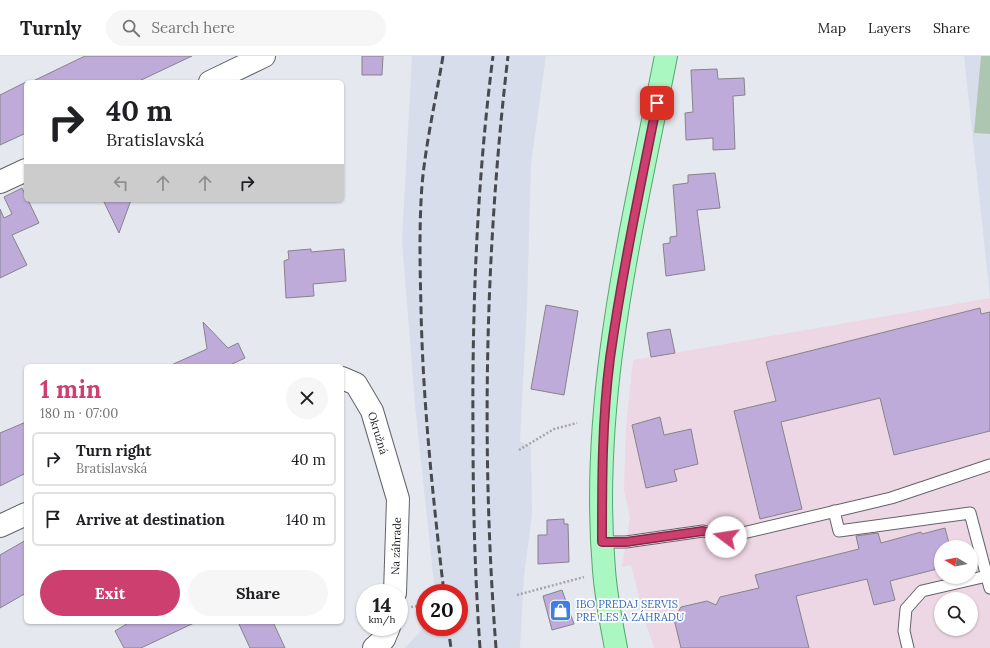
<!DOCTYPE html>
<html lang="en">
<head>
<meta charset="utf-8">
<style>
	:root { --surface:#fff; --page:#f6f6f6; --text:#202124; --muted:#757577; --line:#e0e0e0; --accent:#cc3f6f }
	body { margin:0; font-family:Lora,serif; background:var(--page); color:var(--text); height:100vh; display:flex; flex-direction:column; font-size:15px; white-space:nowrap }
	* { box-sizing:border-box; margin:0 }
	p { font-size:13px; color:var(--muted) }
	.icon { flex:none; width:22px; height:22px; fill:none; stroke:currentColor; stroke-width:2; stroke-linecap:round; stroke-linejoin:round }
	.map { position:relative; flex:1; overflow:hidden }
	.details { position:absolute; left:24px; top:308px; width:320px; height:260px; display:flex; flex-direction:column; background:var(--surface); border-radius:6px; box-shadow:0 1px 3px #0004 }
	.details>* { flex:none }
	.guide { position:absolute; left:24px; top:24px; width:320px; height:122px; border-radius:6px; box-shadow:0 1px 3px #0004; background:#fff; color:var(--text); overflow:hidden }
	.needle { width:26px; rotate:280deg }
	.controls { position:absolute; left:934px; top:484px; display:grid; gap:8px }
	.controls a { display:grid; place-items:center; width:44px; height:44px; border-radius:50%; background:var(--surface); box-shadow:0 1px 3px #0004; font-size:20px }
	.speed { position:absolute; left:356px; top:528px; display:flex; gap:8px; font-size:20px; font-weight:700; text-align:center }
	.speed>* { display:grid; place-content:center; width:52px; height:52px; border-radius:50%; background:var(--surface); box-shadow:0 1px 3px #0004; line-height:1 }
	.speed small { font-size:10px; font-weight:400 }
	.speed .limit { border:6px solid #d22; background:#fff; color:#111 }
	.pin { position:absolute; display:grid; place-items:center; width:34px; height:34px; color:#fff; margin:-17px; border-radius:8px; box-shadow:0 2px 6px #0006 }
	.me { position:absolute; width:44px; margin:-22px; rotate:284deg; stroke-linejoin:round; filter:drop-shadow(0 0 3px #0008) }
	.turn { display:flex; align-items:center; gap:14px; height:84px; padding:0 16px; font-size:18px }
	.turn .icon { width:52px; height:52px; stroke-width:2.5 }
	.turn b { display:block; font-size:28px; line-height:34px }
	.lanes { display:flex; align-items:center; height:38px; padding:0 16px; background:#0003; justify-content:center; gap:20px; direction:ltr }
	.lanes .off { opacity:.35 }
	.round { display:grid; place-items:center; flex:none; width:42px; height:42px; border-radius:21px; background:var(--page) }
	.summary { display:flex; align-items:center; justify-content:space-between; height:68px; padding:0 16px }
	h1 { font-size:24px; font-weight:800; line-height:30px; color:var(--accent) }
	.button { display:flex; gap:8px; margin-top:auto; padding:8px 16px }
	.button a { flex:1; height:46px; border-radius:24px; background:var(--accent); color:#fff; font-size:16px; font-weight:800; line-height:46px; text-align:center }
	.button a+a { background:var(--page); color:var(--text) }
	ul { padding:0; list-style:none }
	li { display:flex; align-items:center; gap:12px; height:54px; margin:0 8px 6px; padding:0 8px; border:2px solid var(--line); border-radius:6px }
	li div { flex:1 }
	li b { display:block; font-size:15px }
	li em { font-style:normal }
	header { display:flex; align-items:center; gap:24px; box-sizing:border-box; height:56px; padding:0 20px; background:var(--surface); border-bottom:1px solid var(--line) }
	header strong { font-size:19px }
	nav { display:flex; gap:22px; margin-inline-start:auto; font-size:14px }
	.search { width:280px; height:36px; background:var(--page); display:flex; align-items:center; gap:10px; box-sizing:border-box; padding:0 14px; border-radius:22px; color:var(--muted); font-size:15px }
	.map>svg:first-child { display:block }
</style>
</head>
<body>
<header>
<strong>Turnly</strong>
<div class="search"><svg class="icon" aria-label="search" viewBox="0 0 24 24"><circle cx="10" cy="10" r="6"/><path d="M15 15l6 6"/></svg>Search here</div>
<nav><a>Map</a><a>Layers</a><a>Share</a></nav>
</header>
<div class="map">
<svg width="990" height="592" viewBox="0 0 990 592">
	<rect width="100%" height="100%" fill="#e6e8ef"/>
	<g fill="#d8ddeb">
		<path d="M412 0H546L531 108 527 249 520 385 531 391 532 459 524 520 520 592H405L425 570 459 571V537H435L415 349 402 184Z"/>
		<path d="M964 0H990V242Z"/>
	</g>
	<path fill="#eed7e4" fill-rule="evenodd" d="M990 242V592H654L644 562 631 509 622 511 630 462 624 434 626 370 633 304ZM941 491H971V521H941ZM941 543H971V573H941Z"/>
	<path fill="#acc6af" d="M981 0H990V78L974 77Z"/>
	<g fill="#bfabda" stroke="#868389">
		<path d="M85 0H192L137 26H31Z"/>
		<path d="M362 0H383L382 19H362Z"/>
		<path d="M717 13 718 23 744 22 745 39 733 40 735 93 713 94V82L686 84 685 57 693 56 691 14Z"/>
		<path d="M26 26V77L0 89V39Z"/>
		<path d="M715 117 720 152 697 154 705 214 666 220 663 188 670 187V181L677 180 673 129 688 127V119Z"/>
		<path d="M22 132 26 140V144H28L39 167 12 179 27 209 0 222V153L4 162 12 158 4 141Z"/>
		<path d="M103 144H131L119 177Z"/>
		<path d="M311 193V196L344 193 346 225 313 228 314 240 286 242 284 205 289 203 288 195Z"/>
		<path d="M546 249 578 255 564 339 531 333Z"/>
		<path d="M980 252 981 258 990 256V375L894 399 880 342 781 366 802 453 760 463 734 355 776 345 766 306Z"/>
		<path d="M203 266 228 292 238 287 245 302 228 310H169L207 293Z"/>
		<path d="M670 273 675 297 651 301 647 277Z"/>
		<path d="M660 361 664 379 691 373 698 408 674 414 677 425 646 432 632 369Z"/>
		<path d="M26 366V417L0 430V377Z"/>
		<path d="M564 463V468H568L569 506 538 508V479H547V464Z"/>
		<path d="M945 472 950 491H941V512L890 525 895 544 874 549 867 523 796 540 809 592H681L674 563 681 551 707 545 716 549 720 541 759 532 755 519 859 493 856 480 878 477 881 487 921 476 922 478Z"/>
		<path d="M26 484V537L0 552V499Z"/>
		<path d="M562 534 574 568 552 574 543 540Z"/>
		<path d="M130 566H196L141 592H124L115 575Z"/>
		<path d="M238 566H273L285 592H250Z"/>
	</g>
	<g fill="none" stroke-linecap="round" stroke-linejoin="round">
		<defs>
			<g id="lane">
				<path d="M834 455 839 475 970 457 990 532"/>
				<path d="M602 486H626L703 475 726 481 891 442 990 409"/>
				<path d="M908 592 904 575 906 553 922 535 987 520"/>
			</g>
			<g id="street">
				<path d="M210 26 264 0"/>
				<path d="M0 126 26 114"/>
				<path d="M342 322 356 328 372 355 398 443 395 537"/>
				<path d="M0 470 26 458"/>
				<path d="M374 592 384 583 389 571"/>
			</g>
			<path id="primary" d="M616 592C611 566 606 541 604 514 589 342 633 168 666 0"/>
		</defs>
		<use href="#lane" stroke="#616369" stroke-width="13"/>
		<use href="#street" stroke="#616369" stroke-width="24"/>
		<use href="#primary" stroke="#54a76f" stroke-width="24"/>
		<g stroke="#a4a6ab" stroke-width="2.5" stroke-dasharray="2 2" stroke-linecap="butt">
			<path d="M519 394 554 373 577 367"/>
			<path d="M517 539 584 521"/>
			<path d="M411 551 421 550"/>
		</g>
		<use href="#lane" stroke="#fff" stroke-width="11"/>
		<use href="#street" stroke="#fff" stroke-width="22"/>
		<use href="#primary" stroke="#aaf7c2" stroke-width="22"/>
		<g stroke="#494a4e" stroke-width="3" stroke-dasharray="8 4" stroke-linecap="butt">
			<path d="M443 0C436 43 426 85 422 129 419 170 420 212 421 253 423 348 433 442 444 537"/>
			<path d="M448 571 451 592"/>
			<path d="M480 592C475 521 473 449 473 377 472 252 477 125 493 0"/>
			<path d="M496 592C481 396 485 196 508 0"/>
		</g>
	</g>
	<g fill="none" stroke-linecap="round" stroke-linejoin="round">
		<defs>
			<path id="route" d="M657 47C640 132 622 217 610 302 602 364 602 425 602 486H626L703 475 726 481"/>
		</defs>
		<use href="#route" stroke="#852948" stroke-width="10"/>
		<use href="#route" stroke="#cc3f6f" stroke-width="7"/>
	</g>
	<defs>
		<symbol id="shop-square" viewBox="-11 -11 22 22"><rect x="-9" y="-9" width="18" height="18" rx="4" fill="#3f7fe0" stroke="#fff"/><path d="M-5-2.5h2.3a2.7 3.5 0 0 1 5.4 0H5L5.5 6h-11ZM-1.5-2.5h3a1.5 2.3 0 0 0-3 0Z" fill="#fff"/></symbol>
	</defs>
	<g fill-rule="evenodd">
		<use href="#shop-square" x="548" y="542" width="25" height="25"/>
	</g>
	<g text-anchor="middle" stroke-width="3.5" stroke-linejoin="round" paint-order="stroke">
		<g font-size="11" fill="#1b1c1e" stroke="#fff">
			<text transform="translate(378 377) rotate(73)" y="4">Okružná</text>
			<text transform="translate(396 490) rotate(-88)" y="4">Na záhrade</text>
		</g>
		<g font-size="11" fill="#366cbe" stroke="#fff" text-anchor="start">
			<text x="576" y="552">IBO PREDAJ SERVIS<tspan x="576" dy="13">PRE LES A ZÁHRADU</tspan></text>
		</g>
	</g>
</svg>
<div class="controls">
<a><svg class="needle" viewBox="-14 -14 28 28"><path d="M0-13l5 13h-10z" fill="#e53935"/><path d="M0 13l5-13h-10z" fill="#757577"/></svg></a>
<a><svg class="icon" aria-label="search" viewBox="0 0 24 24"><circle cx="10" cy="10" r="6"/><path d="M15 15l6 6"/></svg></a>
</div>
<div class="speed"><div>14<small>km/h</small></div><div class="limit">20</div></div>
<div class="pin" style="left:657px;top:47px;background:#d93025"><svg class="icon" aria-label="arrive" viewBox="0 0 24 24"><path d="M6 21V4h12l-3 4 3 4H6"/></svg></div>
<svg class="me" style="left:726px;top:481px" viewBox="-20 -20 40 40"><circle r="19" fill="#fff"/><path d="M0-13L10 11 0 6-10 11z" fill="#cc3f6f"/></svg>
<div class="guide">
<div class="turn"><svg class="icon" aria-label="right" viewBox="0 0 24 24"><path d="M7 20v-9h11M14 6l5 5-5 5"/></svg><div><b>40 m</b>Bratislavská</div></div>
<div class="lanes"><svg class="icon off" aria-label="left" viewBox="0 0 24 24"><path d="M17 20v-9H6M10 6l-5 5 5 5"/></svg><svg class="icon off" aria-label="ahead" viewBox="0 0 24 24"><path d="M12 20V5M6 11l6-6 6 6"/></svg><svg class="icon off" aria-label="ahead" viewBox="0 0 24 24"><path d="M12 20V5M6 11l6-6 6 6"/></svg><svg class="icon" aria-label="right" viewBox="0 0 24 24"><path d="M7 20v-9h11M14 6l5 5-5 5"/></svg></div>
</div>
<section class="details">
<div class="summary"><div><h1>1 min</h1><p>180 m · 07:00</p></div><a class="round"><svg class="icon" aria-label="close" viewBox="0 0 24 24"><path d="M6 6l12 12M18 6L6 18"/></svg></a></div>
<ul>
<li><svg class="icon" aria-label="right" viewBox="0 0 24 24"><path d="M7 20v-9h11M14 6l5 5-5 5"/></svg><div><b>Turn right</b><p>Bratislavská</p></div><em>40 m</em></li>
<li><svg class="icon" aria-label="arrive" viewBox="0 0 24 24"><path d="M6 21V4h12l-3 4 3 4H6"/></svg><div><b>Arrive at destination</b></div><em>140 m</em></li>
</ul>
<div class="button"><a>Exit</a><a>Share</a></div>
</section>
</div>
</body>
</html>
